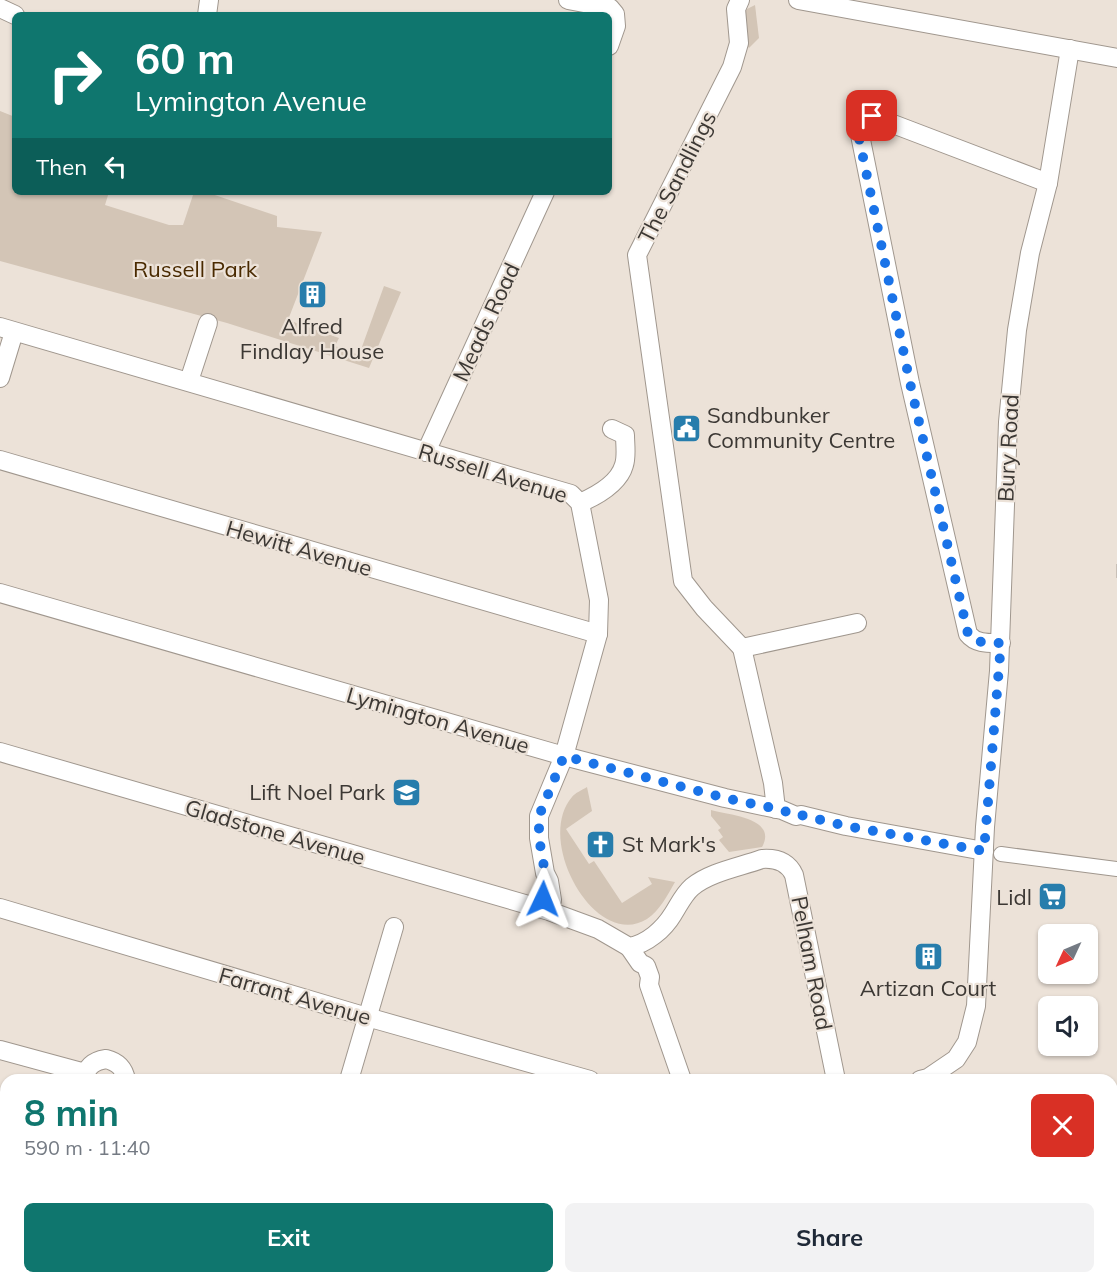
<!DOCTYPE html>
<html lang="en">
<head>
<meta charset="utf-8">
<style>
	:root { --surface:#fff; --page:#f2f2f3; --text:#1f2937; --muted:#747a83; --accent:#0f766e }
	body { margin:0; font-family:Mulish,sans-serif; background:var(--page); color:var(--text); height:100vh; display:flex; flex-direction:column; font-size:22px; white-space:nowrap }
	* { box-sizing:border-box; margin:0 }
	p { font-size:20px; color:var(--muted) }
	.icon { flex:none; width:33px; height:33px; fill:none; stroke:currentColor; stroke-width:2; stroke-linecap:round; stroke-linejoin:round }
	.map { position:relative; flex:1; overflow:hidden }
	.side { position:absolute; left:0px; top:1074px; width:1118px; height:210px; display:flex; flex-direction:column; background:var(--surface); border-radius:18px 18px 0 0; box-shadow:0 2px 4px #0004 }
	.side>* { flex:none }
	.banner { position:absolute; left:12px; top:12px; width:600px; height:183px; border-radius:9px; box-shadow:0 2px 4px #0004; background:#0f766e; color:#fff; overflow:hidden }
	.needle { width:39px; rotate:226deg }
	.controls { position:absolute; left:1038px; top:924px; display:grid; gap:12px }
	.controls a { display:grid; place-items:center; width:60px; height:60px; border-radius:9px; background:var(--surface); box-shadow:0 2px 4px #0004; font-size:30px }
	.pin { position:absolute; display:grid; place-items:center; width:51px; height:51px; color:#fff; margin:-26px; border-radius:12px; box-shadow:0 3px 9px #0006 }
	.me { position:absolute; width:66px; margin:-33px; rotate:2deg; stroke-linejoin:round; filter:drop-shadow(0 0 4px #0008) }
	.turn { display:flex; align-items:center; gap:21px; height:126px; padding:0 24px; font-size:27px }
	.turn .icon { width:78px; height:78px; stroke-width:2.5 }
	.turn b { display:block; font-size:42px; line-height:51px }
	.then { display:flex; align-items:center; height:57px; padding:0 24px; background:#0003; gap:12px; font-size:22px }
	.round { display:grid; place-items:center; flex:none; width:63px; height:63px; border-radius:9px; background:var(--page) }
	.headline { display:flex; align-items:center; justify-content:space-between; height:102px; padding:0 24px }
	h1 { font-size:36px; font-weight:700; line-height:45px; color:var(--accent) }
	.cta { display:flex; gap:12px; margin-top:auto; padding:12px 24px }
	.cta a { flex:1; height:69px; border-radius:9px; background:var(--accent); color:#fff; font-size:24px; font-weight:700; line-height:69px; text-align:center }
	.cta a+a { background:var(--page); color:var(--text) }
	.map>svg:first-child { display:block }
</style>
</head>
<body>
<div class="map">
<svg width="1117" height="1284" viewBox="0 0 1117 1284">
	<rect width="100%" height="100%" fill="#ece2d8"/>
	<g fill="#d3c5b6">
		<path d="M755 5 759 38 749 48 746 44 743 15 747 9Z"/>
		<path d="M0 111 15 117V192H109L105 205 169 225H183L194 192H206L277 216V227L322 232 288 320 339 338 335 346 359 355 384 286 401 292 369 368 227 323 0 261Z"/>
		<path d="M587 787 592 811 566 829 589 864 594 861 622 903 652 884 648 877 675 882C667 896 660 910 647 919 596 951 534 841 572 797 575 793 582 790 587 787Z"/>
		<path d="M711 810C729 815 778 818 762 847L729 852 719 840 723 837 718 830 721 828 711 816Z"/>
	</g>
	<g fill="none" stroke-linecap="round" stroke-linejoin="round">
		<path stroke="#c9c0b7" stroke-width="14" stroke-dasharray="14 7" stroke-linecap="butt" d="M1116 571H1117"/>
		<defs>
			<path id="pedestrian" d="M1001 854 1117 869"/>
			<g id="minor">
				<path d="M568 0 610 8 615 14 616 26 609 46"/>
				<path d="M740 0 736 9 739 43 732 67 637 255 683 581 704 608 742 648"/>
				<path d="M798 0 1117 58"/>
				<path d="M0 8 15 15"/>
				<path d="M207 15 209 0"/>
				<path d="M0 327 571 494 580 503 599 600 598 634 564 756 539 816V838L545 873 549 881 552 900 548 907"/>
				<path d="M0 378 14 332"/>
				<path d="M189 381 208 323"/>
				<path d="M426 452 545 192"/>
				<path d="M0 460 598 634"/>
				<path d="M580 503C596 496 619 483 624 465 627 456 625 445 625 435L612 429"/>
				<path d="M0 593 564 756 725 798 782 810 796 816 801 815 846 826 984 851"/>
				<path d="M1001 643C988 643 976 644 968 634L910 383 857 120 864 115 872 116 1048 183"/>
				<path d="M742 648 773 783 776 809"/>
				<path d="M742 648 857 623"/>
				<path d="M0 752 549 911 598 929 629 947C647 944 664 929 673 914 679 905 683 895 692 887 710 872 740 867 762 859 776 858 788 862 794 875L836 1080"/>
				<path d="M0 908 367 1017 590 1080"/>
				<path d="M629 947 640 963 646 966 650 977 649 985 682 1080"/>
				<path d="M0 1050 85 1073"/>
				<path d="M84 1080C86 1067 93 1061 106 1059 118 1062 124 1068 126 1080"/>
				<path d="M349 1080 394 927"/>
				<path d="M920 1080 928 1078 956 1059 967 1042 976 1006 985 827 999 671 1008 422 1017 330 1030 253 1048 183 1070 49"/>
				<path d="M0 1181 6 1182"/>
				<path d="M329 1278 354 1284"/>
				<path d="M742 1278 744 1284"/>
				<path d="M888 1278 890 1284"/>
				<path d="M288 1284 290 1278"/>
			</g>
		</defs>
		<use href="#pedestrian" stroke="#a0978e" stroke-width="16"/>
		<use href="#minor" stroke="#a0978e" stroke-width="20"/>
		<use href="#pedestrian" stroke="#fff" stroke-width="14"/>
		<use href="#minor" stroke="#fff" stroke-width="18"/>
	</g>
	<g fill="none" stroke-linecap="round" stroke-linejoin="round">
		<path stroke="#1a73e8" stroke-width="10" stroke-dasharray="0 18" d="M543 899 541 883 545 873 539 838V816L564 756 725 798 782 810 796 816 801 815 846 826 984 851 1001 643H986L973 640 968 634 910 383 858 133C856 120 858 113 872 116"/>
	</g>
	<defs>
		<symbol id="building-square" viewBox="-11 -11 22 22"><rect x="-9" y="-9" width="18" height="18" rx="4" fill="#277dac" stroke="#ece2d8"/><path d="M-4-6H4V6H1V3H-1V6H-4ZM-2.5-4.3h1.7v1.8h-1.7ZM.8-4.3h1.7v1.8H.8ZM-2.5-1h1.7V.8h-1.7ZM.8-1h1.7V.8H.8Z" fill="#fff"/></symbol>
		<symbol id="civic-square" viewBox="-11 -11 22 22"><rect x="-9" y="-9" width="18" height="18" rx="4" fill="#277dac" stroke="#ece2d8"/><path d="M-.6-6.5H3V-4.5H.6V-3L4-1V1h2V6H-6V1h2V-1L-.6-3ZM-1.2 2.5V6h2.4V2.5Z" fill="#fff"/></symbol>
		<symbol id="school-square" viewBox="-11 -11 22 22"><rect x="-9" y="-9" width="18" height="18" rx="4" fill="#277dac" stroke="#ece2d8"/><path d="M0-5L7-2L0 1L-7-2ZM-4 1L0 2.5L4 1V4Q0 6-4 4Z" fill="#fff"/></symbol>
		<symbol id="church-square" viewBox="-11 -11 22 22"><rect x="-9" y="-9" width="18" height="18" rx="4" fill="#277dac" stroke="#ece2d8"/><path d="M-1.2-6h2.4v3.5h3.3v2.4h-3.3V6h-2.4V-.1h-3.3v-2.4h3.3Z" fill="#fff"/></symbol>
		<symbol id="supermarket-square" viewBox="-11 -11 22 22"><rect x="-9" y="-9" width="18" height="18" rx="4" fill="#277dac" stroke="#ece2d8"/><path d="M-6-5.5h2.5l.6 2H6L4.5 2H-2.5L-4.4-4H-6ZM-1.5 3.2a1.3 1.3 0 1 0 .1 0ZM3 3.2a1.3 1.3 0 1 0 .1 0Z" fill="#fff"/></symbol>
	</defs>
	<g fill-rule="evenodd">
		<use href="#building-square" x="296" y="278" width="33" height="33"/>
		<use href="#civic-square" x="670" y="412" width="33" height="33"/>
		<use href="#school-square" x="390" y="776" width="33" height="33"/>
		<use href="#church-square" x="584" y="828" width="33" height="33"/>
		<use href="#supermarket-square" x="1036" y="880" width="33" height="33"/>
		<use href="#building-square" x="912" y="940" width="33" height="33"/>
	</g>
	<g text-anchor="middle" stroke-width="4.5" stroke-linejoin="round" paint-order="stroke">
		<g font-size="22" fill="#3c3834" stroke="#ece2d8">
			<text transform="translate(677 177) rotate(-63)" y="8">The Sandlings</text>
			<text transform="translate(486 322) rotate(-65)" y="8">Meads Road</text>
			<text transform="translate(1008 448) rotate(-87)" y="8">Bury Road</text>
			<text transform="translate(493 473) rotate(17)" y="8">Russell Avenue</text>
			<text transform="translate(299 548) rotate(16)" y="8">Hewitt Avenue</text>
			<text transform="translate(438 720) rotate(16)" y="8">Lymington Avenue</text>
			<text transform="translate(275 832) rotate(16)" y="8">Gladstone Avenue</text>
			<text transform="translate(812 963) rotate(79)" y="8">Pelham Road</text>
			<text transform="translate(295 996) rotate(16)" y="8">Farrant Avenue</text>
		</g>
		<g font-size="22" fill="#492a00" stroke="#ece2d8">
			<text x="195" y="277">Russell Park</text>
		</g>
		<g font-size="22" fill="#3c3834" stroke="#ece2d8">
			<text x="312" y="334">Alfred<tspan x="312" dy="25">Findlay House</tspan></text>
			<text x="707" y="423" text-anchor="start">Sandbunker<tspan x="707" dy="25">Community Centre</tspan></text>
			<text x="385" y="800" text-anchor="end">Lift Noel Park</text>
			<text x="622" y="852" text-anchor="start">St Mark's</text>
			<text x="1032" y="905" text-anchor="end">Lidl</text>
			<text x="928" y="996">Artizan Court</text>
		</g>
	</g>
</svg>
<div class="controls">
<a><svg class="needle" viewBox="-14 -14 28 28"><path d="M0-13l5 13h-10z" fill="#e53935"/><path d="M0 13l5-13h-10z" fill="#747a83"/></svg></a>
<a><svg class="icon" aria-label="sound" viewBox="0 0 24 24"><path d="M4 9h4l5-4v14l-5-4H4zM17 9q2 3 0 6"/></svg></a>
</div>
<div class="pin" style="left:872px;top:116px;background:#d93025"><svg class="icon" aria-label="arrive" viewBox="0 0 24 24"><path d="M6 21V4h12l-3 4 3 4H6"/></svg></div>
<svg class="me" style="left:543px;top:899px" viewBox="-20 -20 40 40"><path d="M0-17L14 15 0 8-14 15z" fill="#1a73e8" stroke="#fff" stroke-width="4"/></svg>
<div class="banner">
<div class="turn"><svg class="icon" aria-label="right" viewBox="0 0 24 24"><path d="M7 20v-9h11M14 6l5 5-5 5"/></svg><div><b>60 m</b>Lymington Avenue</div></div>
<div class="then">Then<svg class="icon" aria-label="left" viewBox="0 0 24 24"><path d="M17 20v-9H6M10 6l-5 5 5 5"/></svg></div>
</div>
<section class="side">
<div class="headline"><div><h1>8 min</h1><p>590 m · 11:40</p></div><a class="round" style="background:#d93025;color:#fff"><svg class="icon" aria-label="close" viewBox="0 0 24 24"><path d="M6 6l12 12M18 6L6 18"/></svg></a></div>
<div class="cta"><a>Exit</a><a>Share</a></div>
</section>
</div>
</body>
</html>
